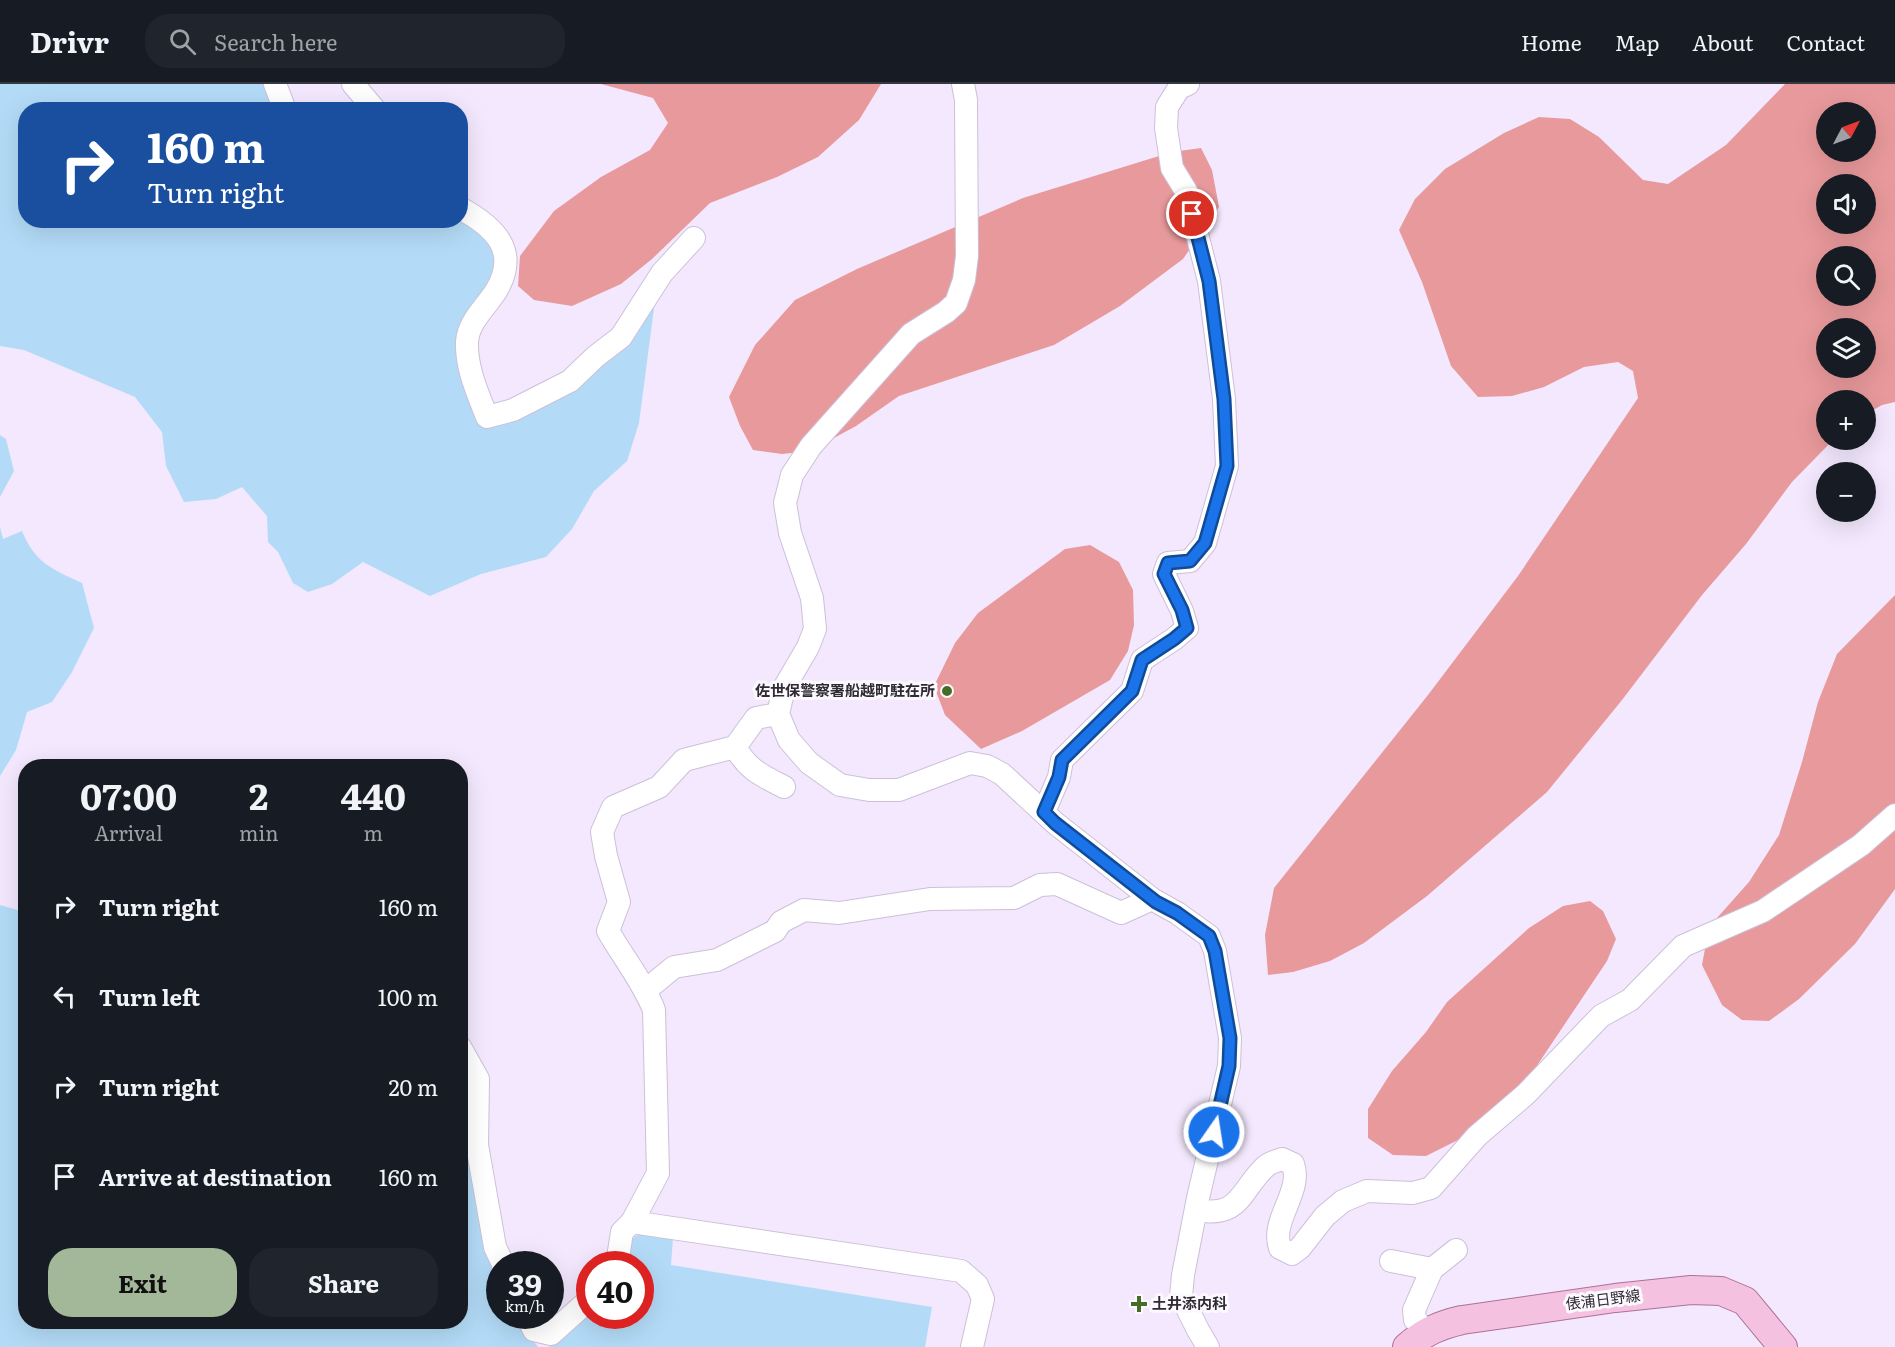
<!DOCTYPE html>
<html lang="en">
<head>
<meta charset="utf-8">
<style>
	:root { --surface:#171b24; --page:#20242c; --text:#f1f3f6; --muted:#9ea1a6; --line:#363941; --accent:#a3b799 }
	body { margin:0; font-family:Literata,"Noto Sans JP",serif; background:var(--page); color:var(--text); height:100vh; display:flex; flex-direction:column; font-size:22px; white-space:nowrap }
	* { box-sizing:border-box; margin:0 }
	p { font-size:20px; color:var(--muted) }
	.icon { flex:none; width:33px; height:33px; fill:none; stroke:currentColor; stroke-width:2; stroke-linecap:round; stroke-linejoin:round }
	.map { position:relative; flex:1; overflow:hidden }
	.details { position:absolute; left:18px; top:675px; width:450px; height:570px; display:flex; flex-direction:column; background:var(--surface); border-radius:24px; box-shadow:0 6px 24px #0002 }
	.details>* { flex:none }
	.hud { position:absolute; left:18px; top:18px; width:450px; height:126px; border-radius:24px; box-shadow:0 6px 24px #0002; background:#1a4fa0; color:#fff; overflow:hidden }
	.needle { width:39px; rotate:49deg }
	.controls { position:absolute; left:1816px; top:18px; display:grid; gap:12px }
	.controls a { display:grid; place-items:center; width:60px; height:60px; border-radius:50%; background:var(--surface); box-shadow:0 6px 24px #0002; font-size:30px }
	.speed { position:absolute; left:486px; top:1167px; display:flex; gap:12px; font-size:30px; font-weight:700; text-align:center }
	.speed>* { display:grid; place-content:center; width:78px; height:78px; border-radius:50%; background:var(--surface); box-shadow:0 6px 24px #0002; line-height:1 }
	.speed small { font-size:15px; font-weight:400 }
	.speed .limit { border:9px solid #d22; background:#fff; color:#111 }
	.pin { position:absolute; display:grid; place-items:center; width:51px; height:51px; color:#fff; margin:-26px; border:3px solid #fff; border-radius:50%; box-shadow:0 2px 6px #0007 }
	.me { position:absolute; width:66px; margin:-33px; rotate:13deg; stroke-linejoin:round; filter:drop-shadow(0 0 4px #0008) }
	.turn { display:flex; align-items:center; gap:21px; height:126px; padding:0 30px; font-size:27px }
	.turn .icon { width:78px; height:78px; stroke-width:2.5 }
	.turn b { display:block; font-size:42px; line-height:51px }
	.eta { display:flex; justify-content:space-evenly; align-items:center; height:102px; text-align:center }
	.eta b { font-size:36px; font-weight:700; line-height:42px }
	.action { display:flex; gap:12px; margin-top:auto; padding:12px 30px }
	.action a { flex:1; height:69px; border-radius:24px; background:var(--accent); color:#111; font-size:24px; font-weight:700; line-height:69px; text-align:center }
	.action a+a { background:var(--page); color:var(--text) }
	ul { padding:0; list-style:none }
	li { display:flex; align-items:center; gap:18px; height:90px; padding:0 30px }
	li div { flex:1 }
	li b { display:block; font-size:22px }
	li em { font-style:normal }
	header { display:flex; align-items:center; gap:36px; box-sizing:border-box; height:84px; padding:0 30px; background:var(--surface); border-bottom:2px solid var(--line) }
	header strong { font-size:28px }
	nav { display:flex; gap:33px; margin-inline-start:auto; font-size:21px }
	.search { width:420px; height:54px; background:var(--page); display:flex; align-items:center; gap:15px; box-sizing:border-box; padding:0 21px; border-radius:24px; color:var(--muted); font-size:22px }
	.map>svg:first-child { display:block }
</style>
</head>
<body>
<header>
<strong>Drivr</strong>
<div class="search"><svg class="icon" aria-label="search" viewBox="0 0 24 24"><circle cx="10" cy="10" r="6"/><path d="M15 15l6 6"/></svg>Search here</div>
<nav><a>Home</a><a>Map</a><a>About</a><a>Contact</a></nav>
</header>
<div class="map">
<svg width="1895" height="1263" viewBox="0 0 1895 1263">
	<rect width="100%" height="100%" fill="#f3e8fd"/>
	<g fill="#e8999b" fill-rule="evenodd">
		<path d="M601 0H881L859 36 818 73 777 93 710 119 652 175 621 200 572 222 534 216 518 202 520 172 554 127 601 93 650 66 668 39 653 14Z"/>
		<path d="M1785 0H1895V318L1882 321 1866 330V316H1827V356H1833L1792 398 1746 460 1702 511 1622 616 1547 708 1427 812 1364 859 1330 877 1293 888 1268 891 1265 851 1274 804 1428 611 1518 492 1638 314 1633 287 1618 278 1584 283 1544 303 1512 312 1478 313 1451 282 1422 198 1399 146 1415 115 1445 85 1504 49 1539 33 1570 35 1599 53 1643 96 1668 100 1726 61ZM1866 28V68H1827V28ZM1827 100H1866V140H1827ZM1827 172H1866V212H1827ZM1866 244V284H1827V244Z"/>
		<path d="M1201 64 1212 86 1219 123 1183 175 1120 222 1054 261 899 312 856 342 810 367 782 370 753 366 740 342 729 313 755 261 795 216 857 185 1023 114 1172 68Z"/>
		<path d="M1090 461 1119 478 1133 506 1134 541 1128 567 1110 596 1022 647 981 665 945 631 934 602 955 559 978 529 1065 465Z"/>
		<path d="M1895 511V805L1855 860 1799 915 1769 937 1742 936 1722 921 1702 881 1709 843 1749 798 1779 751 1802 678 1818 618 1837 570Z"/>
		<path d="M1590 817 1603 827 1616 855 1607 877 1534 986 1492 1029 1466 1052 1426 1072 1393 1071 1368 1054V1025L1392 987 1426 948 1447 918 1529 844 1563 822Z"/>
	</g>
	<g fill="#b3dbf7">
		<path d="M0 0H268L279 25 26 26V136H460L496 158 497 195 466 237 483 339 520 331 647 222 654 224 639 339 627 377 594 407 572 445 546 473 481 490 430 512 363 478 332 500 308 508 293 499 278 468 268 458 267 432 242 403 216 415 184 418 166 382 162 348 135 313 24 266 0 262Z"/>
		<path d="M0 351 6 355 14 387 0 413Z"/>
		<path d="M0 443 3 455 22 447C35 479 52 485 82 499L94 544 72 588 52 618 27 628 16 666 0 692Z"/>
		<path d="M0 821 21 827 25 824 26 1238H460L461 977 465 986 499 1190 500 1232H517L522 1242 538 1263H0Z"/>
		<path d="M642 1148 673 1154 671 1181 932 1223 925 1263H549L589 1224 590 1232H640V1180H625L630 1156Z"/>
	</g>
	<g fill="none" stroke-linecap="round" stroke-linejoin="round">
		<defs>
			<g id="minor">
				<path d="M275 0 285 26"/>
				<path d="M353 0 375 26"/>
				<path d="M963 0 966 16 967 172 964 196 956 219 946 228 911 250 811 362 792 391 785 419 790 449 812 514 815 545 808 563 784 604 778 630 789 656 809 679 840 701 869 706H899L970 679 987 682 1002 690 1055 739 1152 815 1177 829 1209 852 1215 867 1230 954 1229 982 1198 1114 1183 1191 1181 1212 1198 1246 1208 1263"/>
				<path d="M460 124C495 143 520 167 496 207 486 223 468 238 467 258 466 284 478 310 487 333L513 326 570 297 595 273 621 253 662 189 694 154"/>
				<path d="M735 663C748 686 761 691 784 703"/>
				<path d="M1044 728 1059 693 1062 676 1132 607 1142 576 1174 555 1187 544 1182 527 1164 490 1168 479 1190 477 1205 459 1227 382 1224 315 1209 197 1186 107 1172 84 1166 44 1167 23 1179 4 1188 0"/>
				<path d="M646 906 674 883 717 876 775 847 781 838 804 826 839 829 930 815 1014 814 1040 801 1057 800 1121 829 1152 815"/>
				<path d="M460 963 478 995 477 1061 495 1163 503 1180"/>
				<path d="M1196 1126C1241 1134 1239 1108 1265 1083 1269 1079 1276 1077 1282 1075L1293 1080C1303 1108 1270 1136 1280 1164L1292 1170 1300 1164 1325 1132 1343 1117 1367 1107 1413 1109 1431 1104 1477 1052 1526 1010 1601 932 1630 916 1683 862 1763 827 1861 761 1895 731"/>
				<path d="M632 1138 961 1187 977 1201 983 1215 972 1263"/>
				<path d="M1391 1177 1432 1185"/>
				<path d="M617 1180 622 1148 632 1138 658 1089 654 926C643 898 623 873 608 847L619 818 606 772 602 748 613 723 659 703 684 676 735 663 756 634 778 630"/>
				<path d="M527 1232 534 1246 551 1250 590 1215"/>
				<path d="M1428 1248 1415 1236 1414 1226 1432 1185 1456 1166"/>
			</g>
			<path id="major" d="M1407 1263C1424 1248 1440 1241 1462 1236L1615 1214 1691 1206 1721 1207 1745 1217 1783 1263"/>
		</defs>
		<use href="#minor" stroke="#ccc0d8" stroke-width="24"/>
		<use href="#major" stroke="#ac7196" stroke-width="30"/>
		<use href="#minor" stroke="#fff" stroke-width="22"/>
		<use href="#major" stroke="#f5c1e0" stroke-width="28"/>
	</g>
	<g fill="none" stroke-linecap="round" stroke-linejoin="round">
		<defs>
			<path id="route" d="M1192 130 1209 197 1224 315 1227 382 1205 459 1190 477 1168 479 1164 490 1182 526 1187 544 1174 555 1142 576 1132 607 1062 676 1059 693 1044 728 1055 739 1156 818 1177 829 1209 852 1215 867 1230 954 1229 982 1214 1048"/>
		</defs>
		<use href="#route" stroke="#114b97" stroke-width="15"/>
		<use href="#route" stroke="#1a73e8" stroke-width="10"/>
	</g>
	<g fill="#446d28" stroke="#fcf9fe" stroke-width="2">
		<circle cx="947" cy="607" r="6"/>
		<path d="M1136 1211h6v6h6v6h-6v6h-6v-6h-6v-6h6z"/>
	</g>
	<g text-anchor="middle" stroke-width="6" stroke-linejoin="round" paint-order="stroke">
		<g font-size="15" font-weight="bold" fill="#2f2a33" stroke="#fcf9fe" text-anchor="end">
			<text x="935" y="612">佐世保警察署船越町駐在所</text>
			<text x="1152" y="1225" text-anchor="start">土井添内科</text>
		</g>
		<g font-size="15" fill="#2f2a33" stroke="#fcf9fe">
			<text transform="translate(1603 1216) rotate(-7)" y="5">俵浦日野線</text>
		</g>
	</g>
</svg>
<div class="controls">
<a><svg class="needle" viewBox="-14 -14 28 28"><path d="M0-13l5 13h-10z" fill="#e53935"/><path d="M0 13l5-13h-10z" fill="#9ea1a6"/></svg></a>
<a><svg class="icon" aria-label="sound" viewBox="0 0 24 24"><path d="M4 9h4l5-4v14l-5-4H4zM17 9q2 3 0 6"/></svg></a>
<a><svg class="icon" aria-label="search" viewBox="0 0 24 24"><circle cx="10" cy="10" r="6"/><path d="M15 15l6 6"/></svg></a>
<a><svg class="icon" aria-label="layers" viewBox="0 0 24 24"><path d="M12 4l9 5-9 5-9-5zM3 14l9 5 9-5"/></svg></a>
<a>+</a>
<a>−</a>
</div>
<div class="speed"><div>39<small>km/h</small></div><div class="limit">40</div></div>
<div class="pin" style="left:1192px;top:130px;background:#d93025"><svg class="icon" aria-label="arrive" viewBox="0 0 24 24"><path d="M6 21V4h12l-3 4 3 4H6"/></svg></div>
<svg class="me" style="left:1214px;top:1048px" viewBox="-20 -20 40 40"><circle r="17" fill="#1a73e8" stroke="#fff" stroke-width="3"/><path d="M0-11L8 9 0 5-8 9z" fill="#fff"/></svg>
<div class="hud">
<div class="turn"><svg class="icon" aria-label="right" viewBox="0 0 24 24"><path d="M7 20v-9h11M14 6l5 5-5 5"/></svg><div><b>160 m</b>Turn right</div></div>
</div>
<section class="details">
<div class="eta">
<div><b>07:00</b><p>Arrival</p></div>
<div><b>2</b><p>min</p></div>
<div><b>440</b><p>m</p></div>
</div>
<ul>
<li><svg class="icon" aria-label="right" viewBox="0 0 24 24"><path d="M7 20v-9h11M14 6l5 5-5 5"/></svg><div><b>Turn right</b></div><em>160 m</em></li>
<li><svg class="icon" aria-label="left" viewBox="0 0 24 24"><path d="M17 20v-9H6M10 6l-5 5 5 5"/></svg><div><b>Turn left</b></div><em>100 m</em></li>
<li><svg class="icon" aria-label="right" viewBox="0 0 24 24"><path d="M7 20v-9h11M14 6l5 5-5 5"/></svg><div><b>Turn right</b></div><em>20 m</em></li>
<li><svg class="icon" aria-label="arrive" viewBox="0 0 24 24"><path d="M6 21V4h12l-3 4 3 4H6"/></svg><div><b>Arrive at destination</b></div><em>160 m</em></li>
</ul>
<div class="action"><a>Exit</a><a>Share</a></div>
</section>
</div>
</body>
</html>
